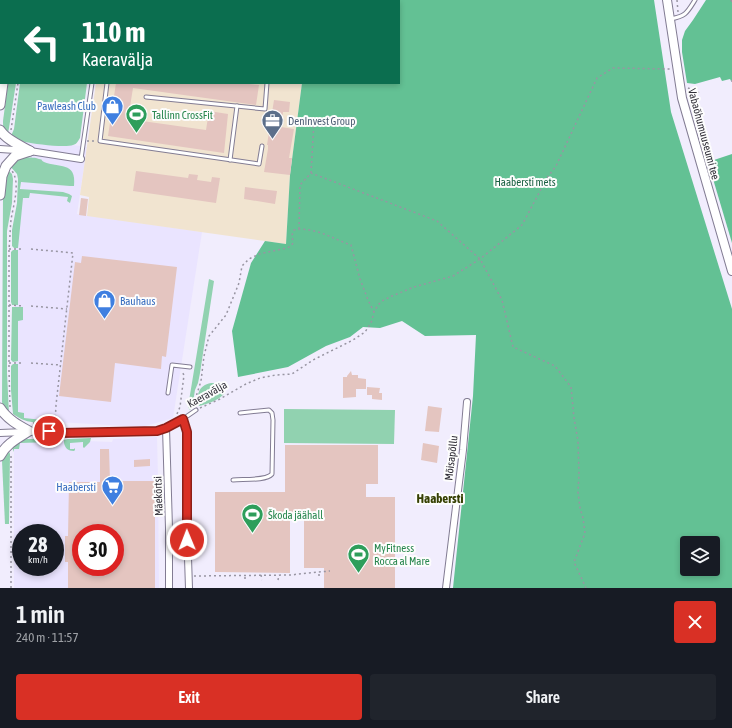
<!DOCTYPE html>
<html lang="en">
<head>
<meta charset="utf-8">
<style>
	:root { --surface:#171b24; --page:#20242c; --text:#f1f3f6; --muted:#9ea1a6; --accent:#d93025 }
	body { margin:0; font-family:"Asap Condensed",sans-serif; background:var(--page); color:var(--text); height:100vh; display:flex; flex-direction:column; font-size:15px; white-space:nowrap }
	* { box-sizing:border-box; margin:0 }
	p { font-size:13px; color:var(--muted) }
	.icon { flex:none; width:22px; height:22px; fill:none; stroke:currentColor; stroke-width:2; stroke-linecap:round; stroke-linejoin:round }
	.map { position:relative; height:588px; overflow:hidden }
	.details { display:flex; flex-direction:column; background:var(--surface); flex:1 }
	.details>* { flex:none }
	.hud { position:absolute; left:0px; top:0px; width:400px; height:84px; box-shadow:0 2px 6px #0003; background:#0b6e4f; color:#fff; overflow:hidden }
	.buttons { position:absolute; left:680px; top:536px; display:grid; gap:8px }
	.buttons a { display:grid; place-items:center; width:40px; height:40px; border-radius:4px; background:var(--surface); box-shadow:0 2px 6px #0003; font-size:20px }
	.speed { position:absolute; left:12px; top:524px; display:flex; gap:8px; font-size:20px; font-weight:700; text-align:center }
	.speed>* { display:grid; place-content:center; width:52px; height:52px; border-radius:50%; background:var(--surface); box-shadow:0 2px 6px #0003; line-height:1 }
	.speed small { font-size:10px; font-weight:400 }
	.speed .limit { border:6px solid #d22; background:#fff; color:#111 }
	.pin { position:absolute; display:grid; place-items:center; width:34px; height:34px; color:#fff; margin:-17px; border:2px solid #fff; border-radius:50%; box-shadow:0 1px 4px #0007 }
	.me { position:absolute; width:44px; margin:-22px; rotate:359deg; stroke-linejoin:round; filter:drop-shadow(0 0 3px #0008) }
	.turn { display:flex; align-items:center; gap:14px; height:84px; padding:0 16px; font-size:18px }
	.turn .icon { width:52px; height:52px; stroke-width:2.5 }
	.turn b { display:block; font-size:28px; line-height:34px }
	.round { display:grid; place-items:center; flex:none; width:42px; height:42px; border-radius:4px; background:var(--page) }
	.summary { display:flex; align-items:center; justify-content:space-between; height:68px; padding:0 16px }
	h1 { font-size:24px; font-weight:600; line-height:30px }
	.action { display:flex; gap:8px; margin-top:auto; padding:8px 16px }
	.action a { flex:1; height:46px; border-radius:4px; background:var(--accent); color:#fff; font-size:16px; font-weight:600; line-height:46px; text-align:center }
	.action a+a { background:var(--page); color:var(--text) }
	.map>svg:first-child { display:block }
</style>
</head>
<body>
<div class="map">
<svg width="732" height="588" viewBox="0 0 732 588">
	<rect width="100%" height="100%" fill="#f1edfd"/>
	<g fill="#eae4ff" fill-rule="evenodd">
		<path d="M22 138 87 147 77 214 202 232 173 418 142 427 24 420 15 413V242L21 192Z"/>
		<path d="M157 437 158 478 159 588H14V449L20 443 64 440 112 442 113 439ZM21 533H55V567H21ZM81 533H115V567H81Z"/>
	</g>
	<g fill="#f1e4d0">
		<rect x="124" y="0" width="188" height="1"/>
		<path d="M96 83H302L290 175 286 244 87 216 89 197 80 195Z"/>
	</g>
	<g fill="#91d2b0">
		<path d="M8 83H16L9 128 8 133C3 130 3 126 3 121Z"/>
		<path d="M20 83H87L80 138C78 141 77 144 73 145 66 148 34 144 25 142 20 141 15 138 11 136L14 129Z"/>
		<path d="M26 157C31 158 35 157 39 159 44 160 40 160 44 162 58 168 77 161 74 186H70L21 182 20 189 63 192 69 194 72 196 70 203 67 201 68 197 30 193 29 198H23L18 248H14L12 246V230L17 203 18 179 17 174 10 166 17 160Z"/>
		<path d="M8 170 12 174 13 179 12 203 7 231V373L9 414 3 406 2 402 3 195 4 187Z"/>
		<path d="M13 250H18V305H12L11 302V252Z"/>
		<path d="M209 279 214 281 200 373 198 383 195 390 192 408 190 410 188 407Z"/>
		<path d="M12 307H23V320L18 321V361L13 362 11 360Z"/>
		<path d="M13 364H18V412L24 413V418L43 420 42 422C30 423 23 421 13 414L11 390V366Z"/>
		<path d="M211 383C212 383 217 383 218 383 223 384 228 391 223 395 217 401 207 404 199 406L197 404C198 393 198 386 211 383Z"/>
		<path d="M284 409 395 410 394 444 284 443Z"/>
		<path d="M91 438 90 442 84 448 83 447V442L70 443V449H74L75 448V450L74 451C68 451 65 448 64 443V440L68 439Z"/>
		<path d="M27 439H49L52 440 53 442 20 443 19 449H14V452L11 445 23 440Z"/>
		<path d="M8 449 10 454 9 524H5L2 461 3 457Z"/>
	</g>
	<g fill="#63c194" fill-rule="evenodd">
		<path d="M312 0H654L671 112 732 309V588H453L473 396 476 335 425 336 402 321 380 328 363 327 350 337 326 346 288 367 238 377 232 331 251 263 265 241 286 244 290 175 302 83H399V1H312ZM687 543H713V569H687Z"/>
		<path d="M706 0H732V80L731 81 730 79 722 81 720 77 695 84 687 83 682 52V40L685 31 693 20Z"/>
		<path d="M732 154V243L708 162Z"/>
	</g>
	<g fill="#e4c5c0" fill-rule="evenodd">
		<path d="M116 83H240L259 85 256 105 133 88 128 119 206 130 209 111 228 114 224 153 108 136Z"/>
		<path d="M274 100 290 102 289 112H283L281 127 294 129 289 158H292L290 175 264 172 268 149V145H267Z"/>
		<path d="M136 171 188 178 189 174 198 175 197 180 211 182 212 177 220 178 216 203 133 191Z"/>
		<path d="M245 187 277 191 275 204 244 199Z"/>
		<path d="M81 198 88 199 86 216 79 215Z"/>
		<path d="M82 256 177 267 166 357 162 356 161 369 115 363 111 402 59 396 75 262 81 263Z"/>
		<path d="M351 371 352 375H358V378L366 379V389H356V397L343 398V377H347V376Z"/>
		<path d="M367 387 380 388 379 393H382V400L372 399V395H367Z"/>
		<path d="M428 406 442 408 439 432 425 431Z"/>
		<path d="M423 443 439 446 437 463 421 460Z"/>
		<path d="M285 445H378V484H366V497H395V588H324V568H304V518H290V573L215 572V492H285Z"/>
		<path d="M100 449H109L110 481H155V588H68V562H65V536H68L69 482H100ZM81 533H115V567H81Z"/>
		<path d="M150 459V466L134 467V460Z"/>
	</g>
	<g fill="none" stroke-linecap="round" stroke-linejoin="round">
		<defs>
			<g id="service">
				<path d="M245 1V0"/>
				<path d="M670 19C686 16 687 13 695 0"/>
				<path d="M107 83 100 141 259 164 262 146"/>
				<path d="M146 97 265 109 267 83"/>
				<path d="M81 159 92 83"/>
				<path d="M230 160 237 106"/>
				<path d="M168 393 172 365 190 367"/>
				<path d="M183 419 196 410"/>
				<path d="M233 480C243 479 266 481 272 474L273 420 272 413 269 410 240 413"/>
			</g>
			<g id="minor">
				<path d="M0 149 30 151 81 159"/>
				<path d="M166 428 169 528V588"/>
				<path d="M0 433 49 431 60 433 157 431 166 428 183 419 187 432V527L189 588"/>
				<path d="M446 588 463 450 467 402"/>
			</g>
			<path id="tertiary" d="M667 0 682 98 732 271"/>
			<g id="secondary">
				<path d="M15 1V0"/>
				<path d="M0 105 3 83"/>
				<path d="M0 130C5 139 21 146 30 151"/>
				<path d="M0 195 2 176 6 166 15 156 30 151"/>
				<path d="M0 408C7 419 18 425 29 431 18 438 6 444 0 456"/>
			</g>
		</defs>
		<use href="#service" stroke="#827c93" stroke-width="5"/>
		<use href="#minor" stroke="#827c93" stroke-width="8"/>
		<use href="#tertiary" stroke="#827c93" stroke-width="10"/>
		<use href="#secondary" stroke="#827c93" stroke-width="11"/>
		<g stroke="#9895a2" stroke-width="1.5" stroke-dasharray="2 3" stroke-linecap="butt">
			<path d="M677 0 678 12"/>
			<path d="M731 0 732 2"/>
			<path d="M30 1V0"/>
			<path d="M731 81H732"/>
			<path d="M688 88 700 93"/>
			<path d="M11 130 18 83"/>
			<path d="M87 141H96"/>
			<path d="M311 173 314 121"/>
			<path d="M299 229 300 185 311 173 437 221 480 259 502 300 513 347 555 366 571 387 574 418 578 441 579 474 578 492 580 508 583 518 585 533 574 562 586 588"/>
			<path d="M9 249H23"/>
			<path d="M31 249 73 253 56 405 55 423 57 426"/>
			<path d="M9 305 23 306"/>
			<path d="M31 306 67 309"/>
			<path d="M9 363H23"/>
			<path d="M31 363 60 365"/>
			<path d="M196 405V397L201 381 204 356 209 336 226 315 239 283 242 266 249 259 259 254 287 248 291 246 293 243 292 235 294 230C314 226 333 239 351 245L360 279 368 300 374 312"/>
			<path d="M10 407 9 370V249C10 239 10 230 11 220 13 206 21 183 12 171"/>
			<path d="M200 408 220 399 246 384 260 378 276 375 292 374 313 360 353 340 365 332 371 323 374 312 378 305 382 301 392 296 414 287 453 276 480 259 522 225 547 178 556 166 597 78 613 68 671 69"/>
			<path d="M177 414 180 407 184 375 182 372"/>
			<path d="M33 423H42L44 421V419H54"/>
			<path d="M11 552H21"/>
			<path d="M55 552H65"/>
			<path d="M261 575 262 580"/>
			<path d="M194 576 292 575 298 574 330 571"/>
			<path d="M319 576V572"/>
			<path d="M245 579V575"/>
			<path d="M278 580 279 575"/>
			<path d="M11 588V454"/>
		</g>
		<use href="#service" stroke="#fff" stroke-width="3"/>
		<use href="#minor" stroke="#fff" stroke-width="6"/>
		<use href="#tertiary" stroke="#fff" stroke-width="8"/>
		<use href="#secondary" stroke="#fff" stroke-width="9"/>
	</g>
	<g fill="none" stroke-linecap="round" stroke-linejoin="round">
		<defs>
			<path id="route" d="M49 431 60 433 157 431 166 428 183 419 187 432V540"/>
		</defs>
		<use href="#route" stroke="#8d1f18" stroke-width="10"/>
		<use href="#route" stroke="#d93025" stroke-width="7"/>
	</g>
	<defs>
		<symbol id="shop-pin" viewBox="-11 -11 22 30"><path d="M0 17L-7.5 6A9.5 9.5 0 1 1 7.5 6Z" fill="#3f7fe0" stroke="#fdfdfd"/><path d="M-5-2.5h2.3a2.7 3.5 0 0 1 5.4 0H5L5.5 6h-11ZM-1.5-2.5h3a1.5 2.3 0 0 0-3 0Z" fill="#fff"/></symbol>
		<symbol id="stadium-pin" viewBox="-11 -11 22 30"><path d="M0 17L-7.5 6A9.5 9.5 0 1 1 7.5 6Z" fill="#2e9e5b" stroke="#fdfdfd"/><path d="M0-5a6.5 5 0 1 0 0 10a6.5 5 0 1 0 0-10ZM-3.5-1.8h7v3.6h-7Z" fill="#fff"/></symbol>
		<symbol id="office-pin" viewBox="-11 -11 22 30"><path d="M0 17L-7.5 6A9.5 9.5 0 1 1 7.5 6Z" fill="#5c6f8a" stroke="#fdfdfd"/><path d="M-6-3h4V-5.5h4V-3h4V5H-6ZM-1-4.5V-3h2v-1.5ZM-6 0V1H6V0Z" fill="#fff"/></symbol>
		<symbol id="supermarket-pin" viewBox="-11 -11 22 30"><path d="M0 17L-7.5 6A9.5 9.5 0 1 1 7.5 6Z" fill="#3f7fe0" stroke="#fdfdfd"/><path d="M-6-5.5h2.5l.6 2H6L4.5 2H-2.5L-4.4-4H-6ZM-1.5 3.2a1.3 1.3 0 1 0 .1 0ZM3 3.2a1.3 1.3 0 1 0 .1 0Z" fill="#fff"/></symbol>
	</defs>
	<g fill-rule="evenodd">
		<use href="#shop-pin" x="100" y="94" width="25" height="34"/>
		<use href="#stadium-pin" x="124" y="102" width="25" height="34"/>
		<use href="#office-pin" x="260" y="108" width="25" height="34"/>
		<use href="#shop-pin" x="92" y="288" width="25" height="34"/>
		<use href="#supermarket-pin" x="100" y="474" width="25" height="34"/>
		<use href="#stadium-pin" x="240" y="502" width="25" height="34"/>
		<use href="#stadium-pin" x="346" y="542" width="25" height="34"/>
	</g>
	<g text-anchor="middle" stroke-width="4" stroke-linejoin="round" paint-order="stroke">
		<g font-size="11" fill="#366cbe" stroke="#fdfdfd" text-anchor="end">
			<text x="96" y="110">Pawleash Club</text>
			<text x="120" y="305" text-anchor="start">Bauhaus</text>
			<text x="96" y="491">Haabersti</text>
		</g>
		<g font-size="11" fill="#27864d" stroke="#fdfdfd" text-anchor="start">
			<text x="152" y="119">Tallinn CrossFit</text>
			<text x="268" y="519">Škoda jäähall</text>
			<text x="374" y="552">MyFitness<tspan x="374" dy="13">Rocca al Mare</tspan></text>
		</g>
		<g font-size="11" fill="#4e5e75" stroke="#fdfdfd" text-anchor="start">
			<text x="288" y="125">DenInvest Group</text>
		</g>
		<g font-size="11" fill="#302e37" stroke="#fdfdfd">
			<text transform="translate(704 134) rotate(75)" y="4">Vabaõhumuuseumi tee</text>
			<text transform="translate(207 394) rotate(-29)" y="4">Kaeravälja</text>
			<text transform="translate(451 458) rotate(-83)" y="4">Mõisapõllu</text>
			<text transform="translate(158 496) rotate(-92)" y="4">Mäekõrtsi</text>
		</g>
		<g font-size="11" fill="#1a6143" stroke="#fdfdfd">
			<text x="525" y="186">Haabersti mets</text>
		</g>
		<g font-size="13" font-weight="bold" fill="#364003" stroke="#fdfdfd">
			<text x="440" y="503">Haabersti</text>
		</g>
	</g>
</svg>
<div class="buttons">
<a><svg class="icon" aria-label="layers" viewBox="0 0 24 24"><path d="M12 4l9 5-9 5-9-5zM3 14l9 5 9-5"/></svg></a>
</div>
<div class="speed"><div>28<small>km/h</small></div><div class="limit">30</div></div>
<div class="pin" style="left:49px;top:431px;background:#d93025"><svg class="icon" aria-label="arrive" viewBox="0 0 24 24"><path d="M6 21V4h12l-3 4 3 4H6"/></svg></div>
<svg class="me" style="left:187px;top:540px" viewBox="-20 -20 40 40"><circle r="17" fill="#d93025" stroke="#fff" stroke-width="3"/><path d="M0-11L8 9 0 5-8 9z" fill="#fff"/></svg>
<div class="hud">
<div class="turn"><svg class="icon" aria-label="left" viewBox="0 0 24 24"><path d="M17 20v-9H6M10 6l-5 5 5 5"/></svg><div><b>110 m</b>Kaeravälja</div></div>
</div>
</div>
<section class="details">
<div class="summary"><div><h1>1 min</h1><p>240 m · 11:57</p></div><a class="round" style="background:#d93025;color:#fff"><svg class="icon" aria-label="close" viewBox="0 0 24 24"><path d="M6 6l12 12M18 6L6 18"/></svg></a></div>
<div class="action"><a>Exit</a><a>Share</a></div>
</section>
</body>
</html>
